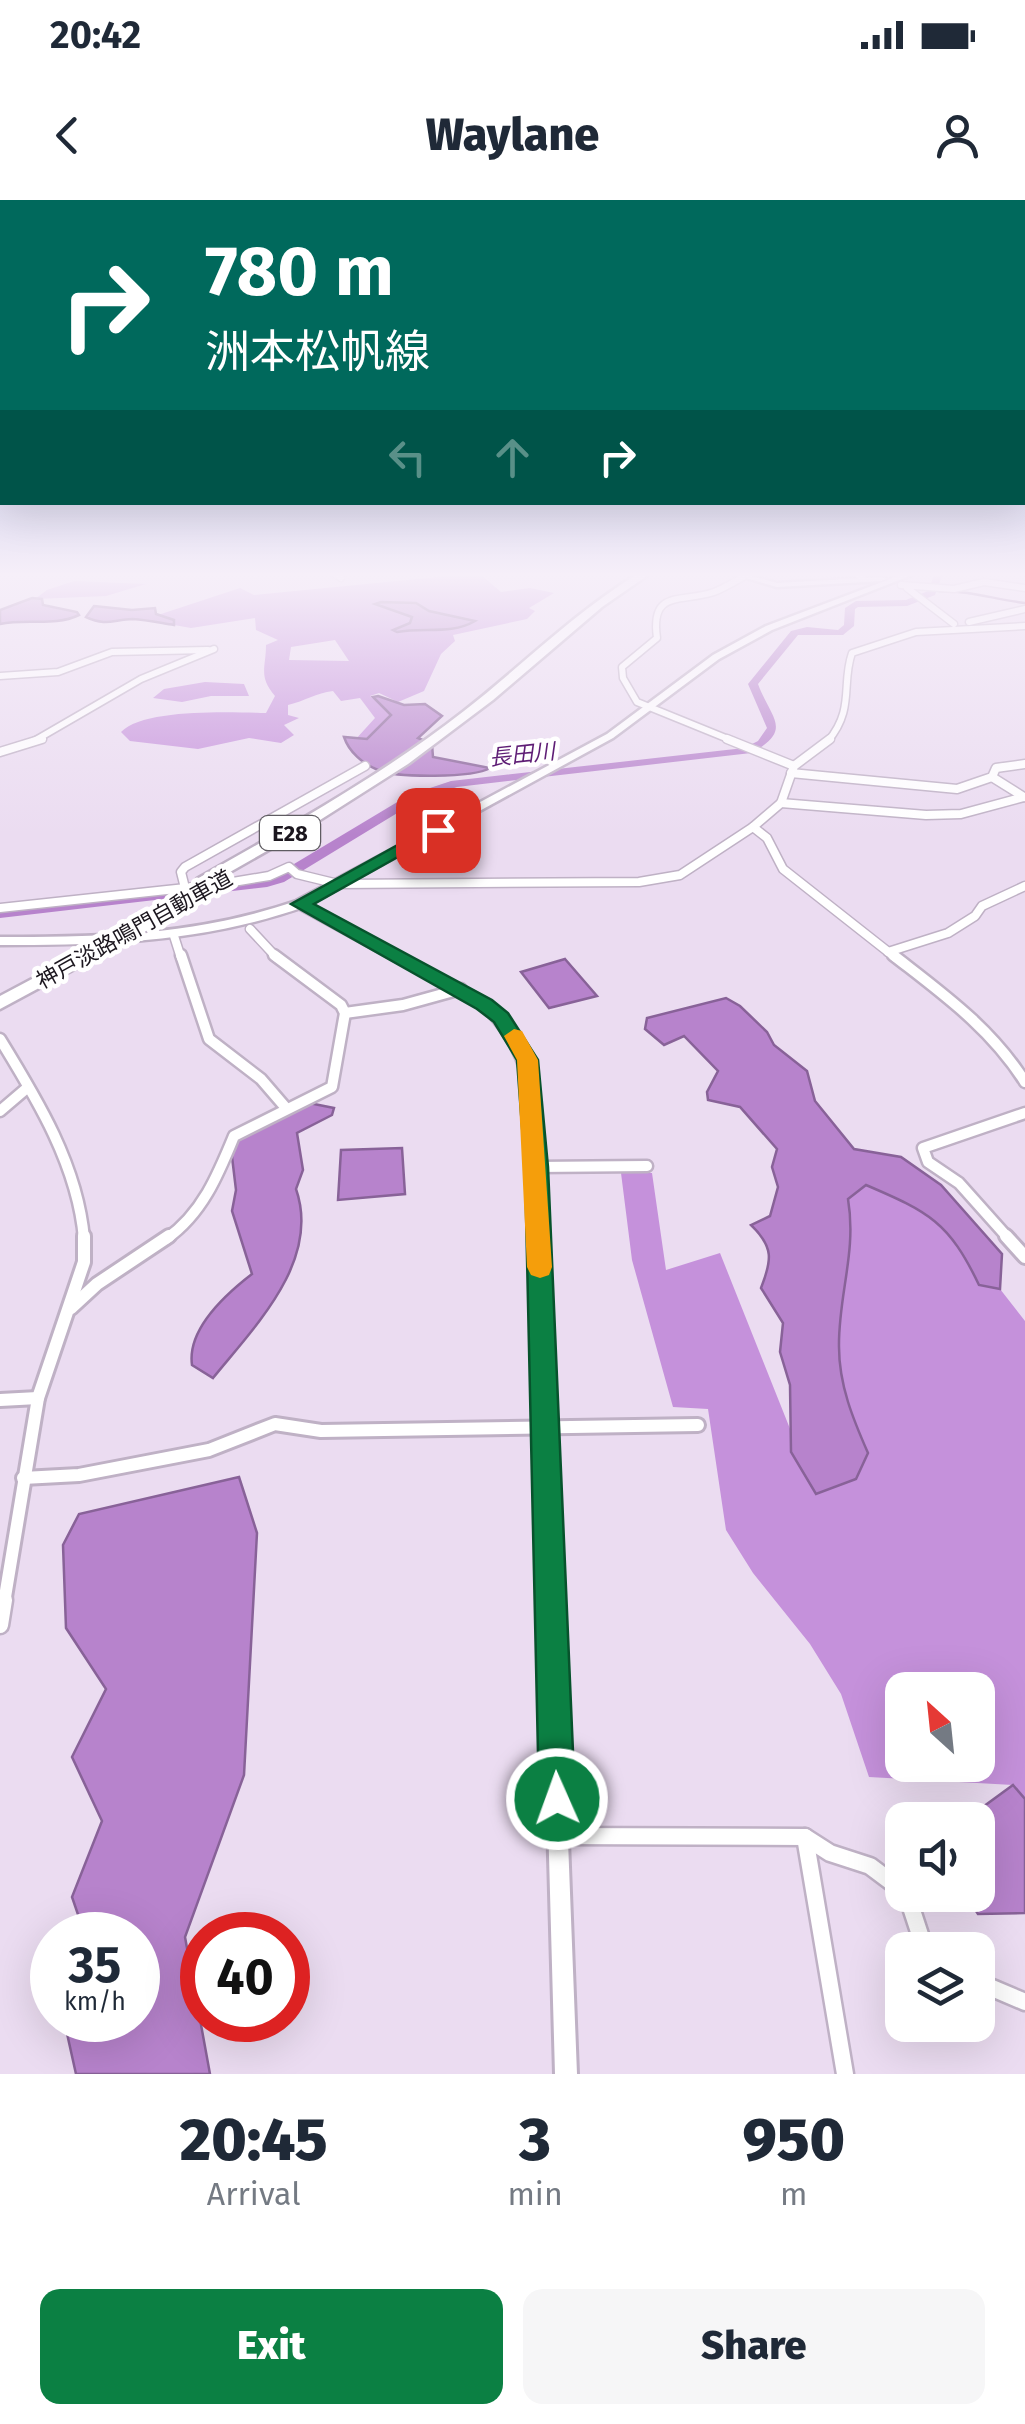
<!DOCTYPE html>
<html lang="en">
<head>
<meta charset="utf-8">
<style>
	:root { --surface:#fff; --page:#f6f6f7; --text:#1f2937; --muted:#747a83; --accent:#0b8043 }
	body { margin:0; font-family:"Fira Sans","Noto Sans JP",sans-serif; background:var(--page); color:var(--text); height:100vh; display:flex; flex-direction:column; font-size:38px; white-space:nowrap }
	* { box-sizing:border-box; margin:0 }
	p { font-size:32px; color:var(--muted) }
	.icon { flex:none; width:55px; height:55px; fill:none; stroke:currentColor; stroke-width:2; stroke-linecap:round; stroke-linejoin:round }
	.map { position:relative; height:1874px; overflow:hidden }
	.drawer { display:flex; flex-direction:column; background:var(--surface); flex:1 }
	.drawer>* { flex:none }
	.hud { position:absolute; left:0px; top:0px; width:1025px; height:305px; box-shadow:0 10px 40px #0002; background:#00695c; color:#fff; overflow:hidden }
	.needle { width:65px; rotate:333deg }
	.controls { position:absolute; left:885px; top:1472px; display:grid; gap:20px }
	.controls a { display:grid; place-items:center; width:110px; height:110px; border-radius:20px; background:var(--surface); box-shadow:0 10px 40px #0002; font-size:50px }
	.speed { position:absolute; left:30px; top:1712px; display:flex; gap:20px; font-size:50px; font-weight:700; text-align:center }
	.speed>* { display:grid; place-content:center; width:130px; height:130px; border-radius:50%; background:var(--surface); box-shadow:0 10px 40px #0002; line-height:1 }
	.speed small { font-size:25px; font-weight:400 }
	.speed .limit { border:15px solid #d22; background:#fff; color:#111 }
	.pin { position:absolute; display:grid; place-items:center; width:85px; height:85px; color:#fff; margin:-42px; border-radius:20px; box-shadow:0 5px 15px #0006 }
	.me { position:absolute; width:110px; margin:-55px; rotate:358deg; stroke-linejoin:round; filter:drop-shadow(0 0 8px #0008) }
	.turn { display:flex; align-items:center; gap:35px; height:210px; padding:0 40px; font-size:45px }
	.turn .icon { width:130px; height:130px; stroke-width:2.5 }
	.turn b { display:block; font-size:70px; line-height:85px }
	.lanes { display:flex; align-items:center; height:95px; padding:0 40px; background:#0003; justify-content:center; gap:50px; direction:ltr }
	.lanes .off { opacity:.35 }
	.eta { display:flex; justify-content:space-evenly; align-items:center; height:170px; text-align:center }
	.eta b { font-size:60px; font-weight:800; line-height:70px }
	.cta { display:flex; gap:20px; margin-top:auto; padding:20px 40px }
	.cta a { flex:1; height:115px; border-radius:20px; background:var(--accent); color:#fff; font-size:40px; font-weight:800; line-height:115px; text-align:center }
	.cta a+a { background:var(--page); color:var(--text) }
	.status { display:flex; justify-content:space-between; align-items:center; height:70px; padding:0 50px; background:var(--surface); direction:ltr }
	.status svg { height:28px; fill:currentColor }
	header { display:flex; justify-content:space-between; align-items:center; height:130px; padding:0 40px; background:var(--surface); font-size:45px; font-weight:800 }
	.map>svg:first-child { display:block }
</style>
</head>
<body>
<div class="status"><b>20:42</b><svg viewBox="0 0 49 12"><path d="M0 12V9h3v3zM5 12V6h3v6zM10 12V3h3v9zM15 12V0h3v12zM26 1h20v11H26zM47 4h2v5h-2z"/></svg></div>
<header><svg class="icon" aria-label="back" viewBox="0 0 24 24"><path d="M15 5l-7 7 7 7"/></svg>Waylane<svg class="icon" aria-label="person" viewBox="0 0 24 24"><circle cx="12" cy="8" r="4"/><path d="M4 21q1-7 8-7t8 7"/></svg></header>
<div class="map">
<svg width="1025" height="1874" viewBox="0 0 1025 1874">
	<rect width="100%" height="100%" fill="#ebdcf1"/>
	<g fill="#c591db" fill-rule="evenodd">
		<path d="M437 373 480 374 501 392 530 388 554 393 529 408 535 411 527 419 453 435 455 441 441 454 424 491 398 502 379 493 370 496 392 514 367 539 355 540 375 518 360 498 341 501 333 491C316 493 305 501 288 505V515L299 518 284 525 294 535 281 543 249 538 198 549 130 541 121 532C143 508 233 512 266 513L275 496C258 476 266 468 266 445L278 440 256 430 255 418 191 428 174 425 173 420 158 415 240 388 254 395 448 376ZM381 402 416 403 429 411 474 421 397 432 411 423 412 417ZM335 440 349 461 289 460 291 447Z"/>
		<path d="M74 381 146 384 106 396 35 399 47 390Z"/>
		<path d="M205 482 244 484 249 496H211L182 502 153 498 164 489Z"/>
		<path d="M621 973H652L666 1070 720 1053 816 1294 867 1253C853 1219 839 1185 839 1147 838 1097 858 1050 848 999L866 985C929 1012 949 1021 979 1085L1000 1089 1025 1121V1599L1013 1585 869 1577 841 1494 810 1444 753 1373 726 1330 708 1209 673 1207 632 1060ZM902 1490H978V1565H902Z"/>
	</g>
	<g fill="#b783cc" stroke="#886298" stroke-width="2.5">
		<path d="M32 398 42 399 43 405 77 412 79 415C54 427 27 418 0 424V410Z"/>
		<path d="M381 402 416 403 429 411 475 421C451 435 424 427 397 432L393 430 410 423 412 417 375 404Z"/>
		<path d="M94 406 132 410 155 408 156 414 174 420V425C161 423 147 420 133 419 114 419 107 427 86 417Z"/>
		<path d="M378 496 404 505 425 504 442 516 418 538 432 544 433 557 490 568C473 578 397 578 378 570 363 564 349 552 344 537L367 539 391 515 373 497Z"/>
		<path d="M565 759 597 796 549 808 521 772Z"/>
		<path d="M726 798 740 806 767 832 774 845 807 871 815 901 854 949 901 957 941 985 1002 1054 1000 1089 979 1085C949 1022 929 1012 866 985L848 999C857 1052 838 1096 839 1147 839 1185 853 1219 868 1253L856 1279 816 1294 791 1252 790 1185 780 1152 783 1123 761 1088C772 1060 774 1047 751 1025L770 1016 778 987 772 967 777 949 740 907 708 900 707 892 718 871 684 836 664 845 645 829 647 818Z"/>
		<path d="M309 903 334 908 332 915 297 933 303 970 296 989C321 1061 255 1126 213 1178L192 1165C187 1129 226 1094 252 1074L232 1011 236 990 230 940Z"/>
		<path d="M402 948 405 994 338 1000 341 950Z"/>
		<path d="M239 1277 257 1333 244 1575 185 1737 210 1874H76L64 1820H138V1735H85L72 1697 102 1621 72 1557 106 1489 66 1428 63 1345 79 1314Z"/>
		<path d="M1013 1585 1025 1599V1713L978 1714 966 1696 978 1695V1620H965Z"/>
	</g>
	<g fill="none" stroke-linecap="round" stroke-linejoin="round">
		<path stroke="#886298" stroke-width="2.5" d="M939 391C974 391 992 399 1025 403"/>
		<path fill="#b783cc" fill-rule="evenodd" d="M935 373H943L935 395 907 406 858 407 855 409 854 426 843 435H798L758 484C771 519 794 530 751 553L457 587 417 601 284 682 267 687 0 718V710L261 680 274 676 409 595 451 581 744 548 758 541 767 528 748 484 791 431 807 427 838 430 844 425 845 408 856 401 906 400 928 391Z"/>
		<defs>
			<g id="minor-far4">
				<path d="M333 373 341 378"/>
				<path d="M856 373 863 379"/>
				<path d="M901 385 954 389 984 382 1025 388"/>
				<path d="M907 388 954 424"/>
				<path d="M969 422 1025 409"/>
				<path d="M0 476 58 472 112 452 208 450"/>
				<path d="M34 541 141 479 214 449"/>
				<path d="M733 541 637 502 623 478 622 467 657 438C650 389 681 403 714 392 724 388 734 382 743 377"/>
				<path d="M828 541C855 509 841 484 852 453L916 432 1025 426"/>
			</g>
			<g id="minor-far3">
				<path d="M727 539 794 566"/>
				<path d="M0 552 42 539"/>
				<path d="M791 573 957 589 992 577 996 568 1025 564"/>
				<path d="M992 577 1024 597"/>
				<path d="M781 603 926 615 961 614 1024 597"/>
				<path d="M753 627 767 638 783 669 896 758"/>
				<path d="M221 684 269 676 289 667 297 674 338 684 639 682 680 675 753 627 781 603 794 566 830 539"/>
				<path d="M185 688 181 672 185 667 365 566"/>
				<path d="M0 708 204 686"/>
				<path d="M250 729 277 758"/>
				<path d="M174 736 181 758"/>
				<path d="M888 752 948 733 975 716 982 706 1025 686"/>
			</g>
			<g id="minor-far2">
				<path d="M181 755 209 839 261 879 286 908"/>
				<path d="M893 755C943 794 991 828 1025 882"/>
				<path d="M345 813 403 805 461 789"/>
				<path d="M0 839C37 899 78 966 84 1039"/>
				<path d="M0 911 27 888"/>
				<path d="M536 967 647 966"/>
				<path d="M166 1039C202 1014 218 975 234 936L332 887 345 813 341 805 274 755"/>
				<path d="M1009 1039 959 983 928 962 923 948 1025 913"/>
			</g>
			<g id="minor-far1">
				<path d="M1006 1036 1025 1057"/>
				<path d="M71 1108 97 1084 169 1036"/>
				<path d="M0 1200 38 1198"/>
				<path d="M23 1278 79 1275 209 1250 275 1224 321 1231 698 1225"/>
				<path d="M4 1403 38 1198 84 1062V1036"/>
			</g>
			<g id="minor">
				<path d="M0 1425 4 1400"/>
				<path d="M558 1636 805 1637 830 1653 870 1666 902 1690"/>
				<path d="M805 1637 845 1874"/>
				<path d="M907 1695 925 1750"/>
				<path d="M978 1782 1025 1802"/>
			</g>
			<path id="tertiary" d="M300 701 489 801C542 854 539 897 542 967L577 1874H555L530 967C527 900 532 857 481 807L296 706V702Z"/>
			<g id="secondary">
				<path d="M729 373H741L777 383 882 377 886 379 882 381 777 387Z"/>
				<path d="M906 373H917L772 430 719 459 613 538 304 707C203 742 106 745 0 745V737C103 737 197 735 296 701L607 534 713 455 766 426Z"/>
			</g>
			<g id="motorway">
				<path d="M639 373H651L602 407 493 500 408 564 309 627 207 685H197V679C288 627 381 576 464 511 523 465 575 412 639 373Z"/>
				<path d="M98 744 106 749 104 753 0 809V796Z"/>
			</g>
		</defs>
		<use href="#minor-far4" stroke="#bfb1c5" stroke-width="9"/>
		<use href="#minor-far3" stroke="#bfb1c5" stroke-width="11"/>
		<use href="#minor-far2" stroke="#bfb1c5" stroke-width="15"/>
		<use href="#minor-far1" stroke="#bfb1c5" stroke-width="18"/>
		<use href="#minor" stroke="#bfb1c5" stroke-width="21"/>
		<use href="#tertiary" stroke="#bfb1c5" stroke-width="6"/>
		<use href="#secondary" stroke="#bfb1c5" stroke-width="5"/>
		<use href="#motorway" stroke="#bfb1c5" stroke-width="5"/>
		<use href="#minor-far4" stroke="#fff" stroke-width="6"/>
		<use href="#minor-far3" stroke="#fff" stroke-width="8"/>
		<use href="#minor-far2" stroke="#fff" stroke-width="10"/>
		<use href="#minor-far1" stroke="#fff" stroke-width="12"/>
		<use href="#minor" stroke="#fff" stroke-width="16"/>
		<use href="#tertiary" fill="#fff" fill-rule="evenodd"/>
		<use href="#secondary" fill="#fff" fill-rule="evenodd"/>
		<use href="#motorway" fill="#fff" fill-rule="evenodd"/>
		<defs>
			<path id="motorway-bridge" d="M98 749 227 678"/>
		</defs>
		<use href="#motorway-bridge" stroke="#bfb1c5" stroke-width="19" stroke-linecap="butt"/>
		<use href="#motorway-bridge" stroke="#fff" stroke-width="15"/>
	</g>
	<linearGradient id="sky" x2="0" y2="1"><stop stop-color="#94a0dd"/><stop offset="0.59" stop-color="#f6eff9"/><stop offset="1" stop-color="#f6eff9" stop-opacity="0"/></linearGradient>
	<rect width="1025" height="635" fill="url(#sky)"/>
	<path fill="#0b8043" stroke="#07532c" stroke-width="2.5" d="M432 626 446 630 314 704 492 800 508 813 538 860 548 967 575 1599 570 1612 557 1617 544 1612 539 1599 525 967 517 860 494 822 477 809 291 704Z"/>
	<path fill="#f59e0b" d="M514 829 522 831 538 860 552 1067 549 1075 540 1078 531 1075 527 1067 517 860 504 836Z"/>
	<g text-anchor="middle" stroke-width="9" stroke-linejoin="round" paint-order="stroke">
		<g font-size="22" font-style="italic" fill="#5e1d75" stroke="#fff">
			<text transform="translate(522 554) rotate(-6)" y="8">長田川</text>
		</g>
		<rect fill="#fff" stroke="#5f5c62" stroke-width="2.5" x="260" y="616" width="60" height="34" rx="8"/>
		<g font-size="22" font-weight="bold" fill="#1b161e">
			<text x="290" y="641">E28</text>
		</g>
		<g font-size="22" fill="#1b161e" stroke="#fff">
			<text transform="translate(134 729) rotate(-29)" y="8">神戸淡路鳴門自動車道</text>
		</g>
	</g>
</svg>
<div class="controls">
<a><svg class="needle" viewBox="-14 -14 28 28"><path d="M0-13l5 13h-10z" fill="#e53935"/><path d="M0 13l5-13h-10z" fill="#747a83"/></svg></a>
<a><svg class="icon" aria-label="sound" viewBox="0 0 24 24"><path d="M4 9h4l5-4v14l-5-4H4zM17 9q2 3 0 6"/></svg></a>
<a><svg class="icon" aria-label="layers" viewBox="0 0 24 24"><path d="M12 4l9 5-9 5-9-5zM3 14l9 5 9-5"/></svg></a>
</div>
<div class="speed"><div>35<small>km/h</small></div><div class="limit">40</div></div>
<div class="pin" style="left:438px;top:630px;background:#d93025"><svg class="icon" aria-label="arrive" viewBox="0 0 24 24"><path d="M6 21V4h12l-3 4 3 4H6"/></svg></div>
<svg class="me" style="left:557px;top:1599px" viewBox="-20 -20 40 40"><circle r="17" fill="#0b8043" stroke="#fff" stroke-width="3"/><path d="M0-11L8 9 0 5-8 9z" fill="#fff"/></svg>
<div class="hud">
<div class="turn"><svg class="icon" aria-label="right" viewBox="0 0 24 24"><path d="M7 20v-9h11M14 6l5 5-5 5"/></svg><div><b>780 m</b>洲本松帆線</div></div>
<div class="lanes"><svg class="icon off" aria-label="left" viewBox="0 0 24 24"><path d="M17 20v-9H6M10 6l-5 5 5 5"/></svg><svg class="icon off" aria-label="ahead" viewBox="0 0 24 24"><path d="M12 20V5M6 11l6-6 6 6"/></svg><svg class="icon" aria-label="right" viewBox="0 0 24 24"><path d="M7 20v-9h11M14 6l5 5-5 5"/></svg></div>
</div>
</div>
<section class="drawer">
<div class="eta">
<div><b>20:45</b><p>Arrival</p></div>
<div><b>3</b><p>min</p></div>
<div><b>950</b><p>m</p></div>
</div>
<div class="cta"><a>Exit</a><a>Share</a></div>
</section>
</body>
</html>
